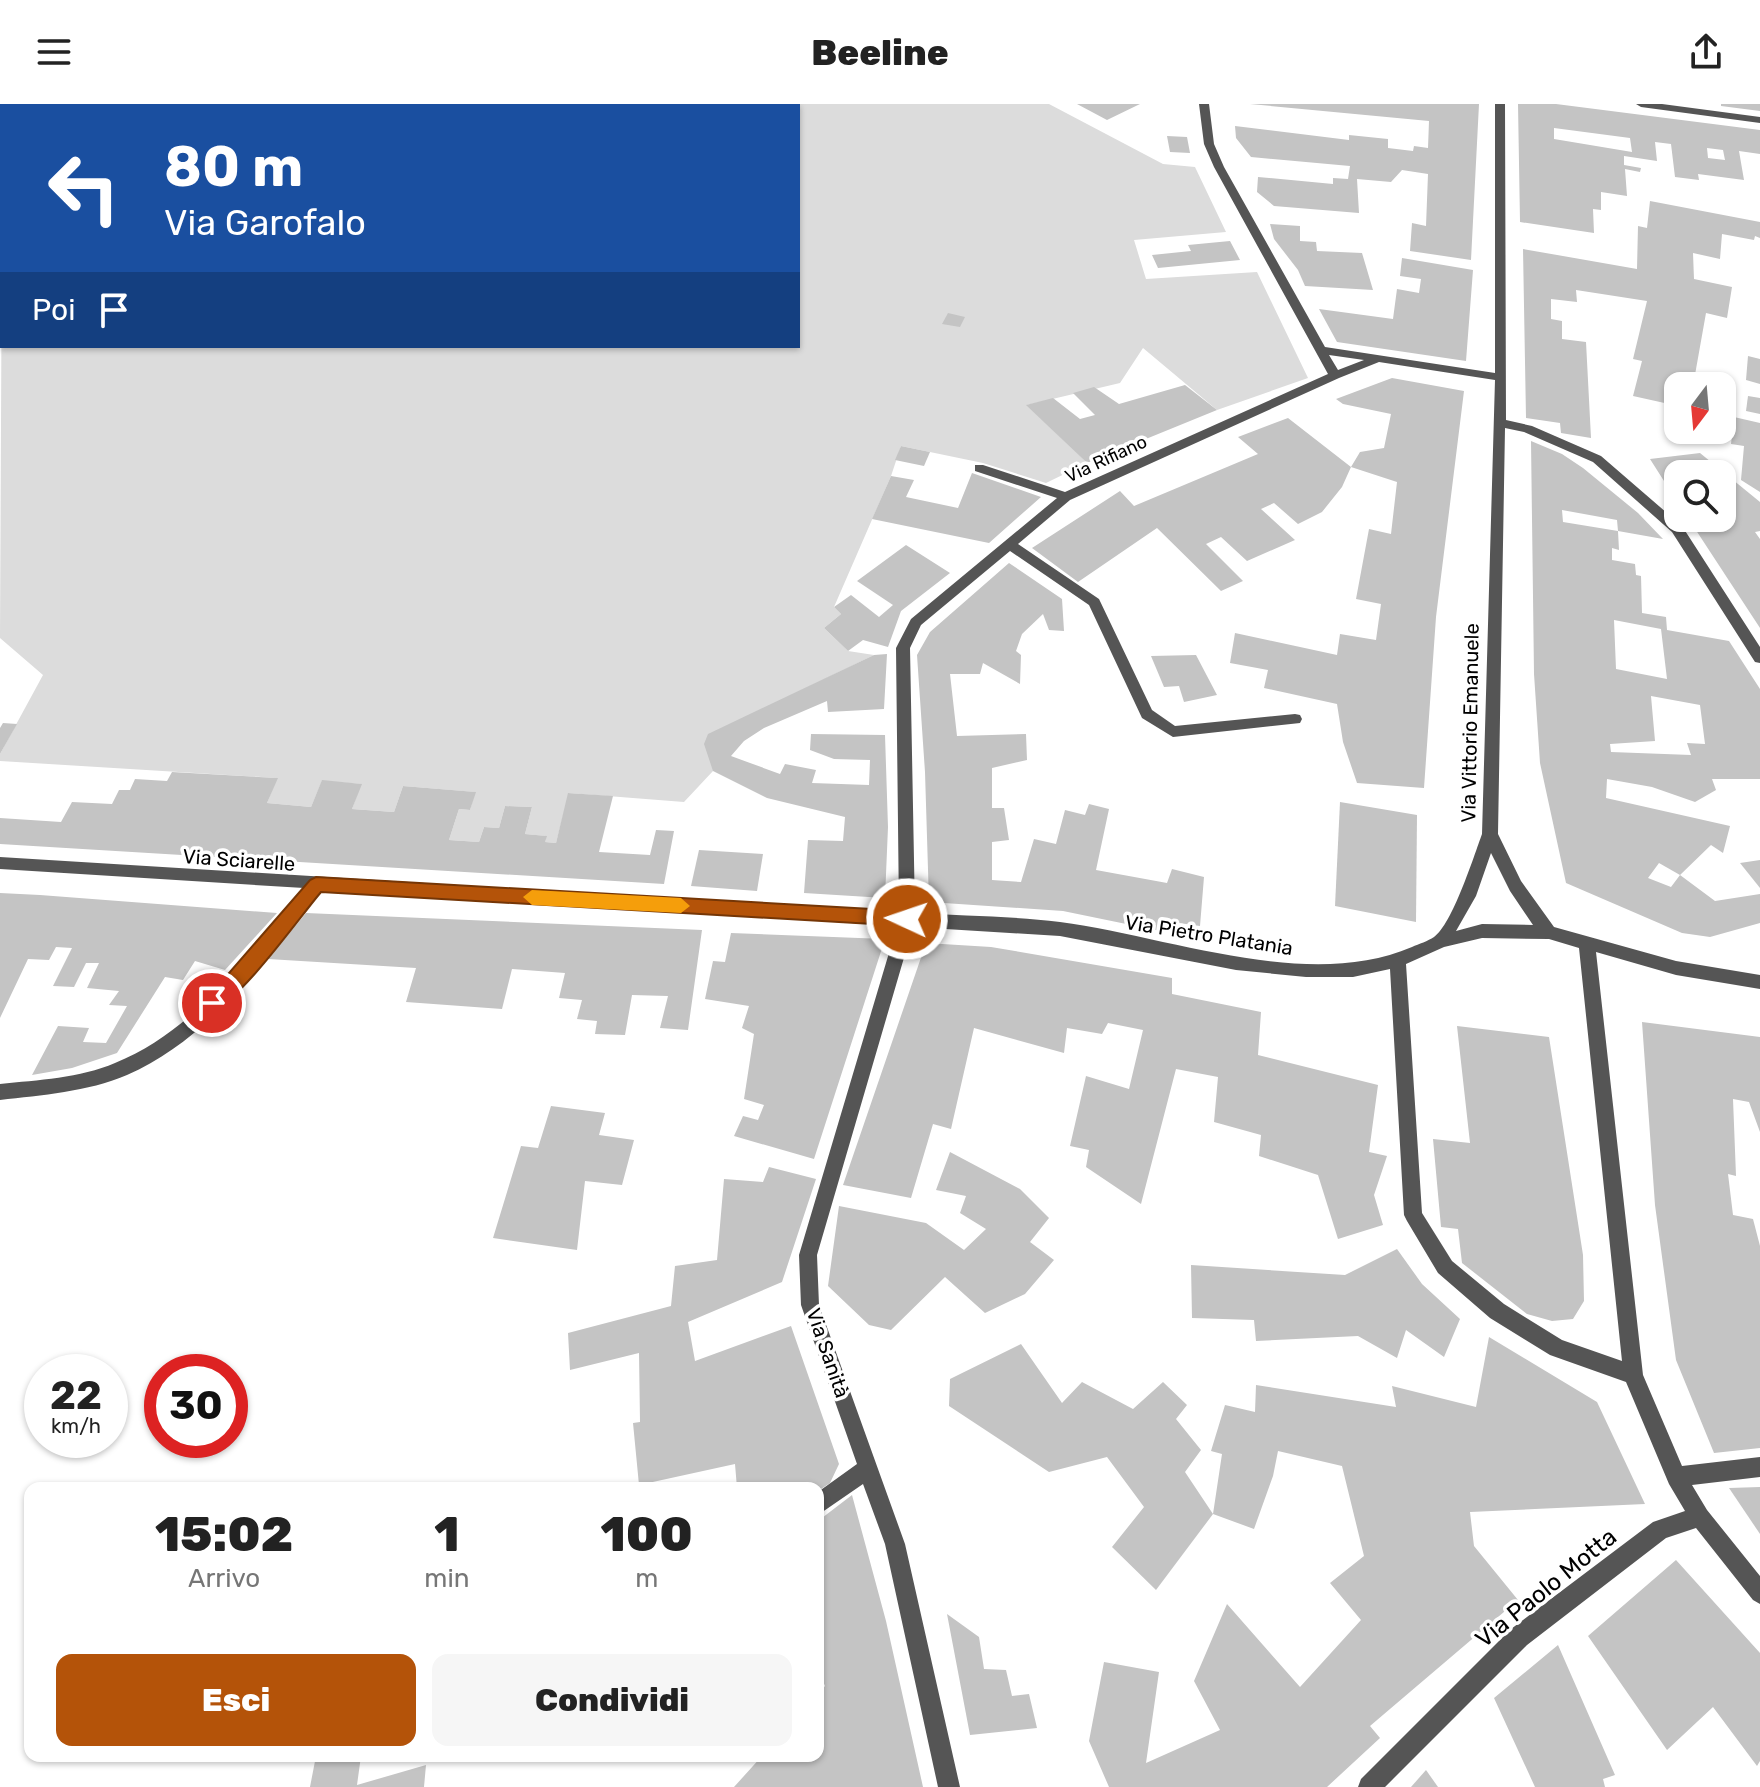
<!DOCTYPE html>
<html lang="it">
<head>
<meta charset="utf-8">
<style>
	:root { --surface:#fff; --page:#f6f6f6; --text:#222; --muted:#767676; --accent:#b45309 }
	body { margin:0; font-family:Rubik,sans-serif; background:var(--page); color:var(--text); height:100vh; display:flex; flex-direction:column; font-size:30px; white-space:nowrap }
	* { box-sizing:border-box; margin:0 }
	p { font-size:26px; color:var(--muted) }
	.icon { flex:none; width:44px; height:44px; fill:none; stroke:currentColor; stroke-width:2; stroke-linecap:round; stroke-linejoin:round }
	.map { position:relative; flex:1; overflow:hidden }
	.details { position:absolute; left:24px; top:1378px; width:800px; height:280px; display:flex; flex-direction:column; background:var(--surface); border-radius:16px; box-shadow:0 2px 6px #0004 }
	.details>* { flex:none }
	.banner { position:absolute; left:0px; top:0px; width:800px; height:244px; box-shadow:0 2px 6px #0004; background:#1a4fa0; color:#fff; overflow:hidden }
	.needle { width:52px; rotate:196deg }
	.tools { position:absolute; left:1664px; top:268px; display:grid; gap:16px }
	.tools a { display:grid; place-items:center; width:72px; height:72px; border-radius:16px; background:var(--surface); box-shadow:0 2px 6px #0004; font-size:40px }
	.speed { position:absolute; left:24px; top:1250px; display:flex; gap:16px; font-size:40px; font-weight:700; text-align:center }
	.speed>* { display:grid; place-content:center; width:104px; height:104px; border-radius:50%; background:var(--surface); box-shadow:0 2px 6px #0004; line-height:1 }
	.speed small { font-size:20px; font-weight:400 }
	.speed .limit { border:12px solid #d22; background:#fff; color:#111 }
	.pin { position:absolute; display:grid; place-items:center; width:68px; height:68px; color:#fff; margin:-34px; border:4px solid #fff; border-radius:50%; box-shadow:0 2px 8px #0007 }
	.me { position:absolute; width:88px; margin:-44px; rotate:273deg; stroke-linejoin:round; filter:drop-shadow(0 0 6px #0008) }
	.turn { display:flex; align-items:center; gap:28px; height:168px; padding:0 32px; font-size:36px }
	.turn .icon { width:104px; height:104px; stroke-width:2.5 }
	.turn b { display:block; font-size:56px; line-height:68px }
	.then { display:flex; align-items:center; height:76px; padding:0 32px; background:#0003; gap:16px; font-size:30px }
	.eta { display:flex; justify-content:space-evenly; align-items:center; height:136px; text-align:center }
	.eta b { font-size:48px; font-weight:800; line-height:56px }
	.button { display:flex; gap:16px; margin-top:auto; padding:16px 32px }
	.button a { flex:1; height:92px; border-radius:16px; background:var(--accent); color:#fff; font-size:32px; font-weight:800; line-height:92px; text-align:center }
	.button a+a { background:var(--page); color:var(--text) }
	header { display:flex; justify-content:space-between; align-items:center; height:104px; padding:0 32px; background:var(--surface); font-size:36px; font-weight:800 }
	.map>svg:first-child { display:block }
</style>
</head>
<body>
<header><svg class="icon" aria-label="menu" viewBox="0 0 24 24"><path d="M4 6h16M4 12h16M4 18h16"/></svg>Beeline<svg class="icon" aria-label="share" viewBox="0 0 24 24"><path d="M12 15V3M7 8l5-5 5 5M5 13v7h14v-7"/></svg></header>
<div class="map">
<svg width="1760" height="1683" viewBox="0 0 1760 1683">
	<rect width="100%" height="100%" fill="#fff"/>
	<path fill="#dcdcdc" d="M201 0H1049L1163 60 1195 63 1226 128 1134 136 1146 175 1257 168 1308 274 1217 306 1143 244 1120 279 1027 301 1087 359 1046 379 983 359 901 342 891 372 834 503 841 510 824 524 848 547 874 551 753 610 713 667 684 698 569 689 556 739 545 738 546 732 525 730 532 703 505 702 499 724 484 723 479 738 449 736 459 705 470 706 475 688 403 682 394 708 352 705 361 680 322 677 311 703 267 699 277 674 0 657V650L43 571 0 534 2 111V242H798V2H199Z"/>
	<g fill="#c4c4c4" fill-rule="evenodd">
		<path d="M1077 0H1140L1107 16Z"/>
		<path d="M1250 0H1479L1471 156 1410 147 1412 119 1426 122 1428 70 1402 66 1391 78 1357 75 1359 109 1274 102 1257 88 1258 73 1333 80V74L1348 75 1350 62 1251 53 1236 34 1235 22 1349 36V31L1388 35V44L1413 47 1414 42 1428 44 1429 17Z"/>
		<path d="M1518 0H1556L1760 26V50L1739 47 1744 76 1698 70 1699 76 1675 73 1671 40 1655 38 1657 57 1624 52V61L1641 64 1640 68 1625 65 1627 92 1601 88V106L1593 105 1594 129 1520 118ZM1554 24 1630 34 1632 48 1554 35ZM1707 44 1723 46 1725 56 1708 54Z"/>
		<path d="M1721 0H1760V7L1721 2Z"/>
		<path d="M1167 32 1187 33 1190 49 1170 48Z"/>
		<path d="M1650 97 1760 118V134L1755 132 1754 136 1722 130 1720 155 1693 149 1694 175 1732 183 1727 214 1706 209 1693 282H1678V302L1633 292 1642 257 1633 255 1647 197 1576 186 1577 198 1551 195V215L1562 217V235L1586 238 1591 334 1561 329 1560 319 1526 314 1523 145 1637 165 1638 122 1647 124Z"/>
		<path d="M1270 120 1300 122V137L1316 138 1317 147 1362 149 1373 186 1305 182 1298 166 1274 135Z"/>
		<path d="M1230 137 1240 156 1158 164 1152 151 1191 147 1188 141Z"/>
		<path d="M1402 154 1473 166 1466 257 1337 238 1319 205 1393 215 1397 185 1419 189 1421 175 1400 172Z"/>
		<path d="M948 209 965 213 960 223 942 220Z"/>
		<path d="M1748 252 1760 255V280L1746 276Z"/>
		<path d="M1392 274 1464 287 1436 513 1424 684 1357 679 1343 638 1337 600 1264 584 1268 566 1230 559 1235 529 1337 551 1340 530 1376 536 1381 500 1356 495 1369 425 1391 430 1397 378 1351 363 1360 348 1384 344 1391 310 1343 300 1336 295Z"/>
		<path d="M1185 281 1217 306 1087 359 1026 301 1053 294 1080 315 1095 311 1073 289 1094 283 1119 300Z"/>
		<path d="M1748 292 1760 294V310L1746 307Z"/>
		<path d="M1734 313 1760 319V388L1741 376 1744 342 1731 340Z"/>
		<path d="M1288 314 1351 363 1342 383 1322 408 1298 420 1274 399 1261 405 1295 436 1247 457 1221 433 1206 440 1243 477 1221 487 1157 424 1078 478 1032 444 1120 387 1134 402 1258 350 1238 333Z"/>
		<path d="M1531 337 1562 350 1583 364 1638 409 1663 435 1618 427 1617 416 1562 406 1563 418 1618 427 1619 446 1612 444V456L1635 460 1636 471 1641 472 1642 509 1666 513 1667 526 1729 537 1760 585V675H1712L1716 686 1695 698 1652 683 1607 675 1606 694 1730 722 1723 749 1711 741 1680 771 1659 759 1648 774 1671 783 1680 771 1715 797 1760 790V819L1710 833 1682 829 1566 779 1540 659 1534 570ZM1614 516 1661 525 1667 575 1616 565ZM1651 592 1700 601 1705 640 1687 639 1691 651 1611 648 1610 640 1655 637Z"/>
		<path d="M901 342 930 348 924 362 895 356Z"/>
		<path d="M1700 349 1760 398V427L1755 428 1760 435V524L1688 414H1722V370H1678V399L1650 355Z"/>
		<path d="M972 369 1041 393 989 439 872 415 891 372 914 376 906 393 958 404Z"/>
		<path d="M906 441 950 469 901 507 888 543 863 536 848 547 824 524 841 510 834 503 851 491 879 513 893 501 857 477Z"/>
		<path d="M1009 459 1062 495 1064 527 1049 526 1043 510 1022 530 1016 547 1021 551 1020 580 983 559 980 570H950L957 632 1026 630 1027 656 992 664V704H1004L1009 736 992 738V776L1021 778 1034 735 1056 740 1065 706 1085 711 1089 700 1109 705 1096 766 1167 779 1172 765 1204 773 1200 822 1172 818 1170 829 1063 807 929 798 925 668 917 551 930 528Z"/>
		<path d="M887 550 884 605 828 608 827 597 764 624 744 637 731 652 780 670 785 660 816 666 812 679 869 681 870 656 834 655 810 646 811 630 885 631 888 723 885 794 804 789 808 736 843 737 845 713 767 694 713 667 704 640 708 630 874 551Z"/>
		<path d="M1196 551 1217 591 1184 598 1179 582 1164 583 1151 552Z"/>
		<path d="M3 619 17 620 0 650V624Z"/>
		<path d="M172 668 278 674 267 699 311 703 322 676 362 680 352 705 394 708 403 682 476 688 470 706 459 705 449 736 479 738 484 723 499 724 505 702 532 703 525 730 547 732 545 738 556 739 568 689 613 692 599 748 650 751 656 726 674 727 664 780 0 740V714L61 718 72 698 112 700 119 686H130L135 675 167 677Z"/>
		<path d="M1340 698 1417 711 1416 818 1335 802Z"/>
		<path d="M699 746 763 750 757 787 691 782Z"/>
		<path d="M1760 756V784L1740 759Z"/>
		<path d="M0 789 40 791 277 809 225 866 195 857 183 876 165 873 117 949 72 964 32 971 58 922 89 924 83 938 106 939 127 902 109 901 119 887 87 884 99 859H86L74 883 53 882 72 844 56 843 49 856 28 855 0 914Z"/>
		<path d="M306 809 702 826 688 926 660 924 668 892 632 891 625 931 595 930 597 917 577 915 582 896 559 894 565 869 512 865 502 905 406 898 416 864 268 855Z"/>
		<path d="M731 829 885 835 814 1055 734 1032 743 1012 758 1016 764 1001 744 995 754 930 742 924 749 902 705 895 713 857 725 858Z"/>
		<path d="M926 839 991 843 1172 874V890L1261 908 1258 951 1378 981 1369 1048 1387 1052 1374 1091 1383 1121 1338 1135 1318 1071 1259 1052 1261 1031 1214 1018 1218 973 1176 965 1141 1100 1086 1063 1089 1046 1070 1042 1086 972 1129 985 1143 926 1108 919 1102 930 1067 924 1064 949 974 924 951 1025 933 1020 911 1094 843 1081Z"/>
		<path d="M1642 918 1760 933V1028L1749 998 1733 995 1736 1072 1728 1070 1733 1111 1753 1115 1760 1142V1344L1714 1349 1676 1256 1655 1101Z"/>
		<path d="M1457 922 1549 933 1583 1151 1584 1197 1573 1215 1552 1217 1527 1210 1462 1159 1458 1125 1441 1123 1433 1035 1470 1039Z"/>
		<path d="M551 1002 605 1009 599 1031 634 1036 622 1081 585 1077 577 1146 493 1134 521 1042 538 1044Z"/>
		<path d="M950 1048 1020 1085 1049 1114 1030 1138 1054 1156 1025 1190 985 1209 945 1173 891 1226 869 1221 828 1182 839 1102 926 1119 964 1146 986 1125 960 1109 966 1092 936 1086Z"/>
		<path d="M769 1063 816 1075 782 1178 688 1218 695 1257 791 1222 839 1360 830 1379 818 1387V1384H737L735 1360 639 1381 633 1319 640 1318 639 1249 570 1266 568 1229 671 1202 675 1162 717 1156 724 1075 763 1078Z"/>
		<path d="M1397 1145 1422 1180 1460 1215 1444 1253 1406 1226 1397 1254 1358 1232 1256 1237 1254 1216 1192 1214 1191 1161 1345 1171Z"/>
		<path d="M1489 1233 1597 1298 1645 1400 1470 1408 1474 1442 1518 1496 1370 1622 1380 1634 1327 1683H1109L1089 1637 1104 1558 1159 1568 1146 1659 1220 1626 1194 1577 1227 1500 1300 1583 1361 1516 1330 1479 1364 1452 1342 1362 1278 1347 1273 1372 1254 1425 1213 1410 1222 1350 1211 1347 1225 1301 1255 1308 1256 1281 1396 1303 1392 1282 1476 1303Z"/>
		<path d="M1021 1240 1062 1299 1082 1278 1133 1305 1163 1278 1187 1301 1176 1315 1201 1346 1185 1368 1213 1410 1156 1486 1112 1443 1144 1403 1107 1353 1049 1368 949 1302 950 1275Z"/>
		<path d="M1760 1383V1430L1729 1384Z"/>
		<path d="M852 1391 886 1517 923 1683H734L762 1652H818V1590L825 1582 818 1566V1417Z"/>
		<path d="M1676 1456 1760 1549V1657L1757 1662 1713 1603 1667 1646 1588 1532Z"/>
		<path d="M947 1510 979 1533 984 1565 1006 1566 1012 1592 1029 1590 1037 1624 970 1631Z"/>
		<path d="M1558 1541 1615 1671 1603 1675 1605 1683H1535L1494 1594Z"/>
		<path d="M316 1652H361L357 1681 426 1661 424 1683H310Z"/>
		<path d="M1426 1666 1438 1683H1411Z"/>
	</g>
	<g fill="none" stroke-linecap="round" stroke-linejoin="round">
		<g fill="#555" fill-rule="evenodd">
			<path d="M1199 0H1209L1214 40 1224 63 1325 243 1495 269V0H1505L1506 316 1532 322 1601 352 1682 422 1760 543V559L1755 558 1672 428 1593 358 1524 328 1505 324 1498 730 1521 777 1554 823 1676 857 1760 871V885L1676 871 1596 848 1643 1271 1682 1362 1760 1353V1373L1692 1381 1707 1406 1760 1472V1500L1753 1496 1696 1424 1666 1434 1527 1541 1385 1683H1358L1361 1675 1511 1525 1653 1418 1685 1407 1669 1380 1626 1278 1550 1251 1490 1214 1438 1169 1407 1117 1404 1111 1390 865 1353 873H1306L1236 866 1060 832 913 823 817 1151 819 1201 905 1440 960 1683H938L885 1440 863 1380 818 1411V1388L857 1360 801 1201 799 1151 897 822 322 785C266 854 210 935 127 971 87 988 42 991 0 996V980C38 976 80 974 115 959 195 927 250 849 304 784L0 765V753L899 808 896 544 911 515 1057 394 975 367V361H983L1065 388 1328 270 1214 63 1204 40ZM1329 251 1364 256 1338 266ZM1379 258 1495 276 1482 730C1474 752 1452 821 1434 833 1428 837 1419 840 1412 843 1307 888 1168 832 1060 818 1012 812 963 812 915 809L910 544 921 521 1010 447 1089 501 1142 614 1173 633 1300 619 1302 615 1300 611 1295 610 1175 622 1152 606 1099 495 1018 440 1070 396 1339 274ZM1491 749 1510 787 1533 821 1482 820 1456 827 1476 792ZM1482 834 1549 835 1579 844 1622 1257 1562 1236 1504 1200 1452 1157 1422 1109 1406 860 1444 843Z"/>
			<path d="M1636 0H1662L1760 13V19L1641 3Z"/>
			<path d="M0 103H2L0 111Z"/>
		</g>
	</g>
	<path fill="#b45309" stroke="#753606" stroke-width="2" d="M316 773 907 807 913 809 916 815 913 820 907 822 321 788C299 814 240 897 212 907L206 905 203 899 310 776Z"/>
	<path fill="#f59e0b" d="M532 786 681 794 690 802 681 809 532 801 523 793Z"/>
	<g text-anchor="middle" stroke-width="7" stroke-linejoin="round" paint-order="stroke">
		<g font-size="18" fill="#000" stroke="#fff">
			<text transform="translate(1106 355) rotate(-25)" y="6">Via Rifiano</text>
		</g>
		<g font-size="20" fill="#000" stroke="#fff">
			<text transform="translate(1470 619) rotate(-89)" y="7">Via Vittorio Emanuele</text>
			<text transform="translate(239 756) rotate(4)" y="7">Via Sciarelle</text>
			<text transform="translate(1209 831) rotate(9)" y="7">Via Pietro Platania</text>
			<text transform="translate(828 1249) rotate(71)" y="7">Via Sanità</text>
		</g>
		<g font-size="24" fill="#000" stroke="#fff">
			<text transform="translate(1546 1484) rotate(-39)" y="8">Via Paolo Motta</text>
		</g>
	</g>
</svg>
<div class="tools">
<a><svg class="needle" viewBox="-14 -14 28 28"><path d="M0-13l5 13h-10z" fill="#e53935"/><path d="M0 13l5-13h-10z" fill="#767676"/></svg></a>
<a><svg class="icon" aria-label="search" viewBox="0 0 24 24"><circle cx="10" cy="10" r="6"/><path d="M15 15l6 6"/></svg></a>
</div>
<div class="speed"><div>22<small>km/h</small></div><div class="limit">30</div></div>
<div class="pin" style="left:212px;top:899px;background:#d93025"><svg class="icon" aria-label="arrive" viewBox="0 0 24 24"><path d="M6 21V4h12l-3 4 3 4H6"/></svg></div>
<svg class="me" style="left:907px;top:815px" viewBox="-20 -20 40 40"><circle r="17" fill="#b45309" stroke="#fff" stroke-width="3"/><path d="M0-11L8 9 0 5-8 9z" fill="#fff"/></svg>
<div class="banner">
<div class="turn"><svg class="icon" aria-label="left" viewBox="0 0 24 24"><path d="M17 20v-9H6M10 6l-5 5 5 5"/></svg><div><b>80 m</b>Via Garofalo</div></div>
<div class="then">Poi<svg class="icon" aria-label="arrive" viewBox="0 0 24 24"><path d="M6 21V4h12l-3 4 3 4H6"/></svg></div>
</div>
<section class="details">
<div class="eta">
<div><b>15:02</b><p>Arrivo</p></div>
<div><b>1</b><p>min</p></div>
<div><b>100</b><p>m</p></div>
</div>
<div class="button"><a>Esci</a><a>Condividi</a></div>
</section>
</div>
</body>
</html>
